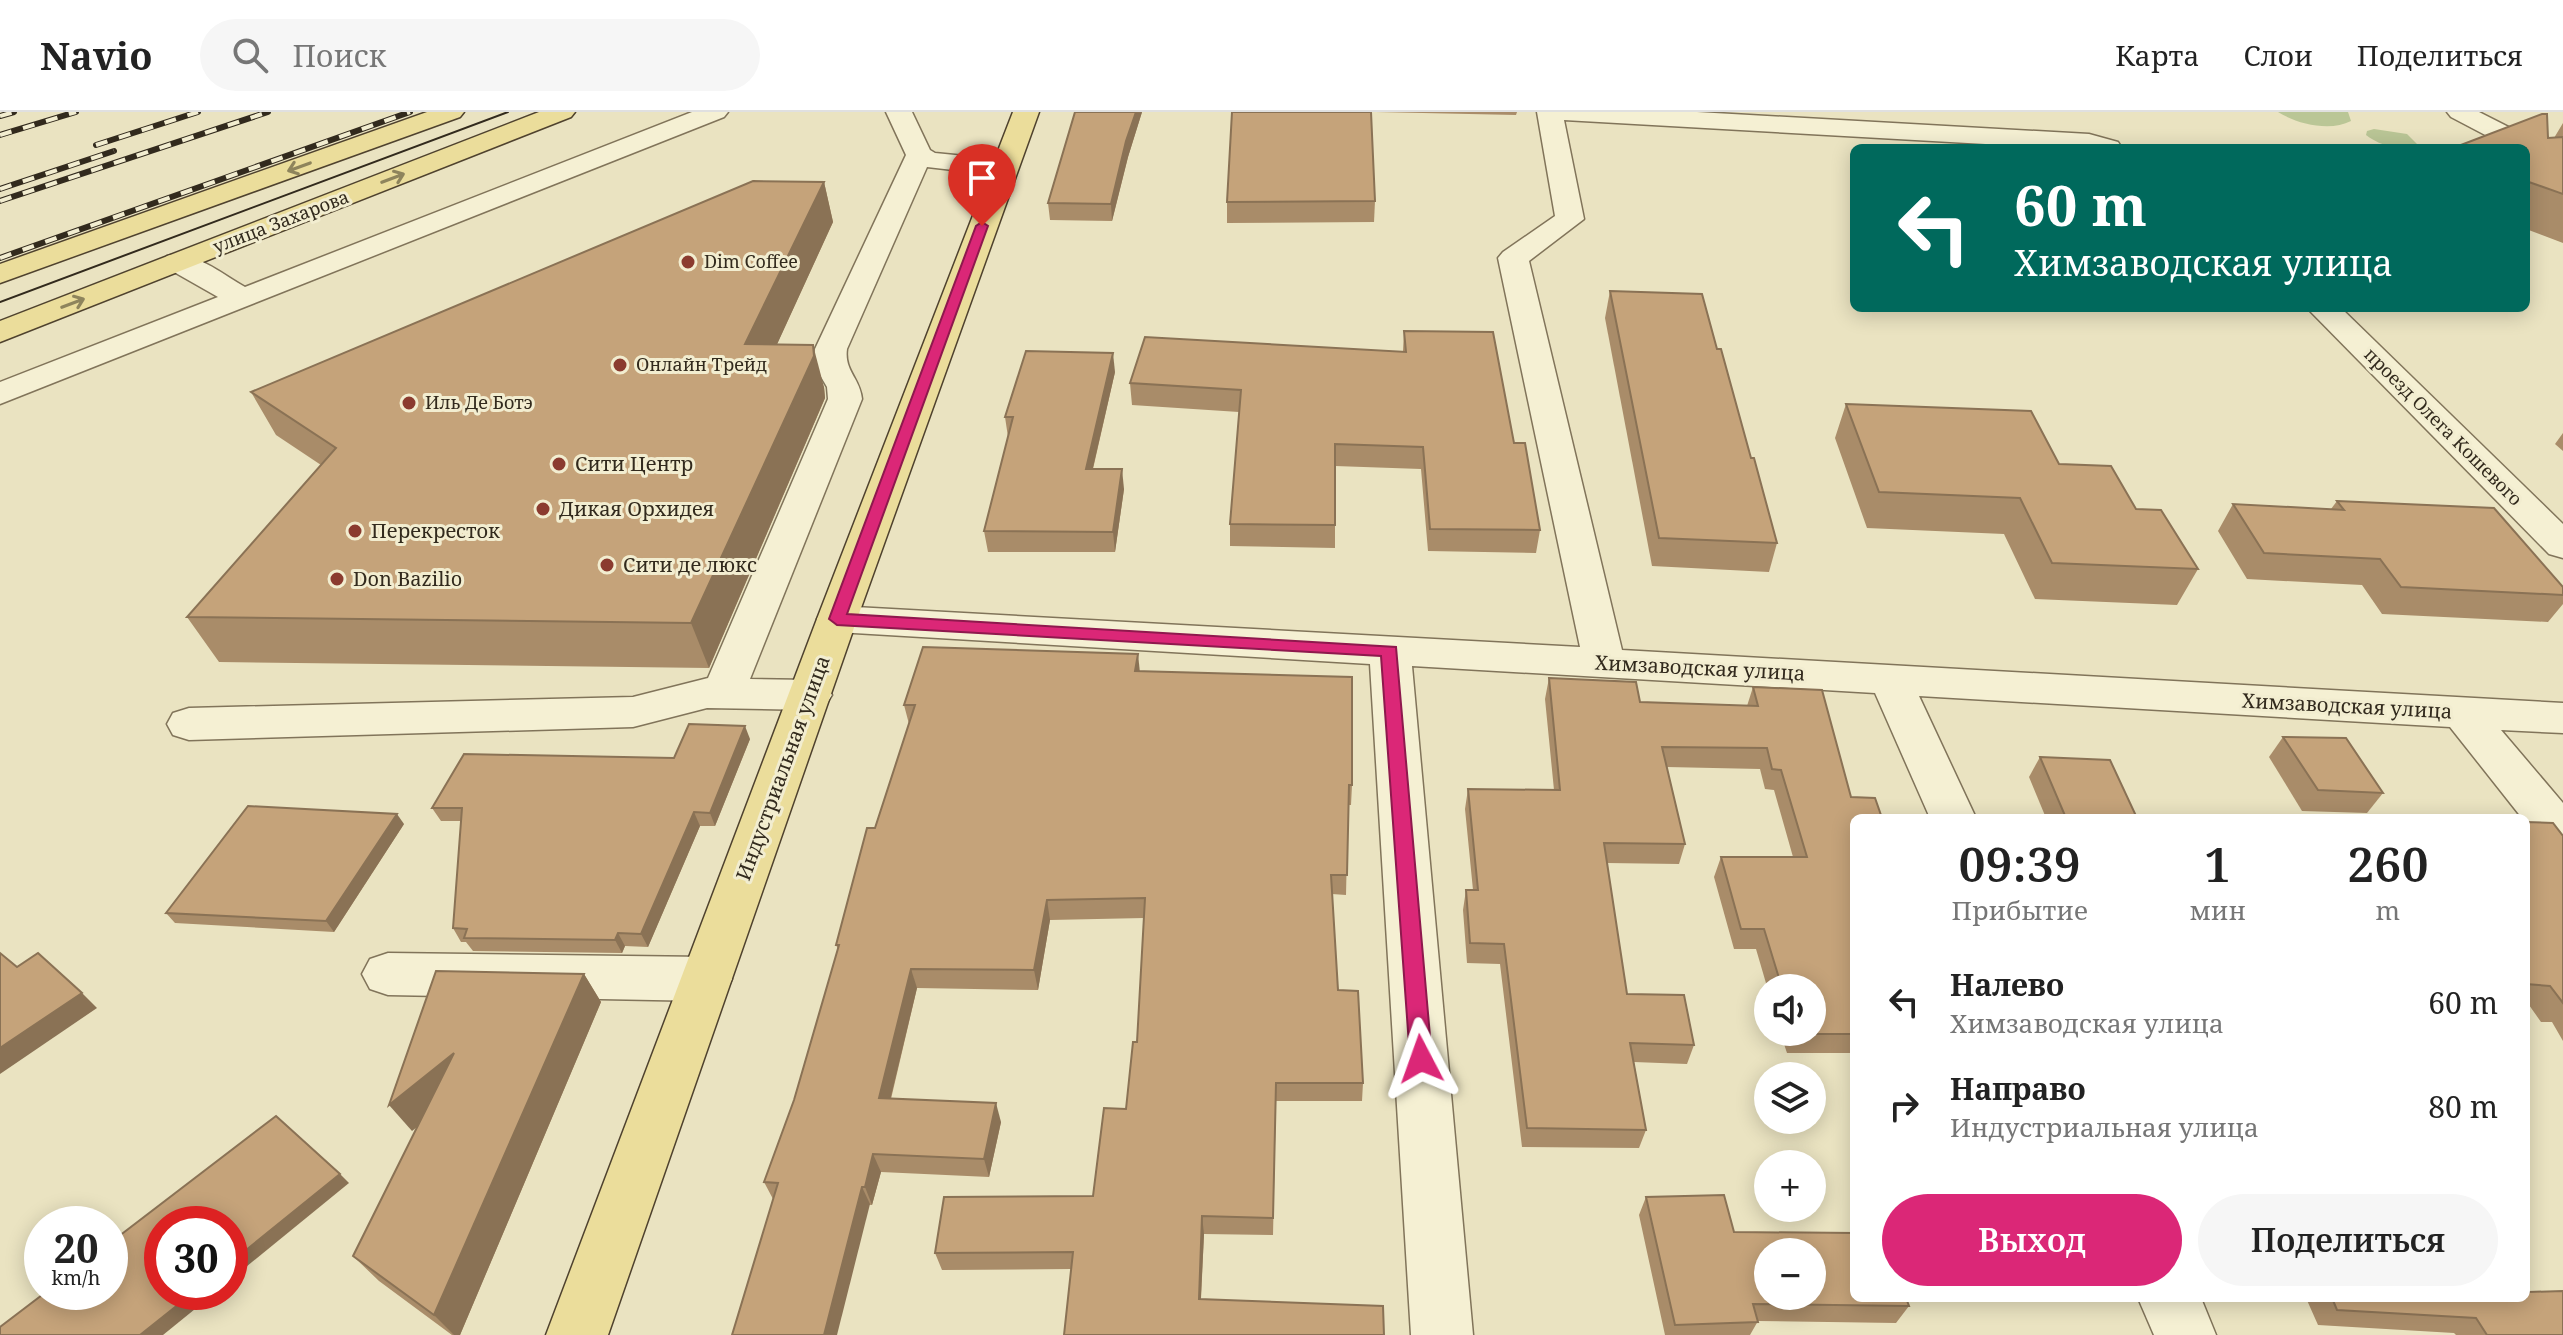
<!DOCTYPE html>
<html lang="ru">
<head>
<meta charset="utf-8">
<style>
	:root { --surface:#fff; --page:#f6f6f6; --text:#222; --muted:#767676; --line:#e0e0e0; --accent:#db2777 }
	body { margin:0; font-family:"Noto Serif",serif; background:var(--page); color:var(--text); height:100vh; display:flex; flex-direction:column; font-size:30px; white-space:nowrap }
	* { box-sizing:border-box; margin:0 }
	p { font-size:26px; color:var(--muted) }
	.icon { flex:none; width:44px; height:44px; fill:none; stroke:currentColor; stroke-width:2; stroke-linecap:round; stroke-linejoin:round }
	.map { position:relative; flex:1; overflow:hidden }
	.details { position:absolute; left:1850px; top:702px; width:680px; height:488px; display:flex; flex-direction:column; background:var(--surface); border-radius:12px; box-shadow:0 4px 20px #0003 }
	.details>* { flex:none }
	.banner { position:absolute; left:1850px; top:32px; width:680px; height:168px; border-radius:12px; box-shadow:0 4px 20px #0003; background:#00695c; color:#fff; overflow:hidden }
	.tools { position:absolute; left:1754px; top:862px; display:grid; gap:16px }
	.tools a { display:grid; place-items:center; width:72px; height:72px; border-radius:50%; background:var(--surface); box-shadow:0 4px 20px #0003; font-size:40px }
	.speed { position:absolute; left:24px; top:1094px; display:flex; gap:16px; font-size:40px; font-weight:700; text-align:center }
	.speed>* { display:grid; place-content:center; width:104px; height:104px; border-radius:50%; background:var(--surface); box-shadow:0 4px 20px #0003; line-height:1 }
	.speed small { font-size:20px; font-weight:400 }
	.speed .limit { border:12px solid #d22; background:#fff; color:#111 }
	.pin { position:absolute; display:grid; place-items:center; width:68px; height:68px; color:#fff; margin:-82px -34px; border-radius:50% 50% 50% 0; rotate:-45deg; box-shadow:0 0 8px #0007 }
	.pin .icon { rotate:45deg }
	.me { position:absolute; width:88px; margin:-44px; rotate:356deg; stroke-linejoin:round; filter:drop-shadow(0 0 6px #0008) }
	.turn { display:flex; align-items:center; gap:28px; height:168px; padding:0 32px; font-size:36px }
	.turn .icon { width:104px; height:104px; stroke-width:2.5 }
	.turn b { display:block; font-size:56px; line-height:68px }
	.eta { display:flex; justify-content:space-evenly; align-items:center; height:136px; text-align:center }
	.eta b { font-size:48px; font-weight:600; line-height:56px }
	.primary-button { display:flex; gap:16px; margin-top:auto; padding:16px 32px }
	.primary-button a { flex:1; height:92px; border-radius:48px; background:var(--accent); color:#fff; font-size:32px; font-weight:600; line-height:92px; text-align:center }
	.primary-button a+a { background:var(--page); color:var(--text) }
	ul { padding:0; list-style:none }
	li { display:flex; align-items:center; gap:24px; height:104px; padding:0 32px }
	li div { flex:1 }
	li b { display:block; font-size:30px }
	li em { font-style:normal }
	header { display:flex; align-items:center; gap:48px; box-sizing:border-box; height:112px; padding:0 40px; background:var(--surface); border-bottom:2px solid var(--line) }
	header strong { font-size:38px }
	nav { display:flex; gap:44px; margin-inline-start:auto; font-size:28px }
	.search { width:560px; height:72px; background:var(--page); display:flex; align-items:center; gap:20px; box-sizing:border-box; padding:0 28px; border-radius:44px; color:var(--muted); font-size:30px }
	.map>svg:first-child { display:block }
</style>
</head>
<body>
<header>
<strong>Navio</strong>
<div class="search"><svg class="icon" aria-label="search" viewBox="0 0 24 24"><circle cx="10" cy="10" r="6"/><path d="M15 15l6 6"/></svg>Поиск</div>
<nav><a>Карта</a><a>Слои</a><a>Поделиться</a></nav>
</header>
<div class="map">
<svg width="2563" height="1223" viewBox="0 0 2563 1223">
	<rect width="100%" height="100%" fill="#eae3c1"/>
	<g fill="#bac696">
		<path d="M2278 0H2348L2351 9C2330 20 2297 12 2278 0Z"/>
		<path d="M2374 17 2407 22 2417 32C2401 39 2380 34 2366 23L2367 19Z"/>
	</g>
	<g fill="none" stroke-linecap="round" stroke-linejoin="round">
		<defs>
			<g id="minor">
				<path d="M692 0H728L724 5 0 292V270L218 185 167 156 163 150 167 144C193 137 223 163 245 175Z"/>
				<path d="M886 0H912L930 38 935 41 1005 48 1015 50 1018 56 1015 62 1005 64 927 55 847 237C844 259 860 266 862 287L750 567 810 568 825 572 832 583 825 594 810 598 707 596 633 615 189 628 173 623 167 612 173 601 189 596 633 585 708 566 828 287 827 275 813 251 815 237 906 43Z"/>
				<path d="M1537 0H1697L2089 22 2118 30 2122 36H2057L1564 8 1584 107 1529 149 1622 538 2563 591V621L2501 618 2563 691V742L2546 737 2526 711V706H2522L2450 615 1919 584 1976 706H1930L1875 581 1412 554 1473 1223H1411L1370 552 837 520 823 516 817 507 823 498 837 494 1580 535 1498 146 1503 140 1555 104Z"/>
				<path d="M2447 0H2479L2562 42 2563 53 2557 58 2526 62 2528 46 2526 36H2510L2451 5Z"/>
				<path d="M2307 196H2341L2563 412V446L2549 442Z"/>
				<path d="M388 841 706 845 724 852 732 867 724 882 706 889 388 883 370 877 362 862 370 847Z"/>
				<path d="M2138 1186H2201L2216 1223H2154Z"/>
			</g>
			<g id="major">
				<path d="M427 0H464L460 5 0 171V152Z"/>
				<path d="M539 0H575L571 5 0 230V209Z"/>
				<path d="M1013 0H1039L857 507 608 1223H546L817 507Z"/>
			</g>
		</defs>
		<use href="#minor" stroke="#81745a" stroke-width="3"/>
		<use href="#major" stroke="#4f422e" stroke-width="3"/>
		<use href="#minor" fill="#f5f0d3" fill-rule="evenodd"/>
		<use href="#major" fill="#ebdd9b" fill-rule="evenodd"/>
		<path stroke="#322a1d" stroke-width="2" d="M0 190 508 0"/>
		<defs>
			<g id="rail">
				<path d="M0 4 14 0"/>
				<path d="M0 23 76 0"/>
				<path d="M96 33 198 0"/>
				<path d="M0 77 114 39"/>
				<path d="M0 89 268 0"/>
				<path d="M0 146 410 0"/>
			</g>
		</defs>
		<use href="#rail" stroke="#322a1d" stroke-width="6"/>
		<use href="#rail" stroke="#f2edd0" stroke-width="4" stroke-dasharray="12" stroke-linecap="butt"/>
	</g>
	<g fill="#a98c69">
		<path d="M1075 0H1142L1128 45 1112 109 1050 108 1048 91Z"/>
		<path d="M1376 0H1517L1516 3Z"/>
		<path d="M2563 11V131L2526 117V36L2548 26H2554Z"/>
		<path d="M824 70 833 110 777 232 824 275 825 286 709 556 219 550 187 505 321 353 276 323 251 280Z"/>
		<path d="M1375 89 1374 110 1227 111V90Z"/>
		<path d="M1610 179 1717 237 1777 431 1769 460 1652 454 1605 206Z"/>
		<path d="M1404 219 1514 331 1540 418 1536 441 1428 439 1421 357 1335 354V436L1230 434V412L1239 300 1132 293 1130 271 1403 239Z"/>
		<path d="M1115 260 1093 357 1124 377 1115 440H988L984 419 1008 325 1005 305Z"/>
		<path d="M1846 292 2059 352 2136 397 2198 457 2177 493 2035 487 2004 422 1867 416 1835 326Z"/>
		<path d="M2563 321V339L2555 332Z"/>
		<path d="M2337 389 2563 475V492L2548 510 2382 502 2362 473 2247 467 2218 419 2233 392 2331 397Z"/>
		<path d="M1140 559 1352 673 1351 693H1348L1346 783 1332 782 1338 878 1363 971 1362 989H1276L1273 1123 1204 1122 1201 1187 1064 1223 1071 1157 942 1158 935 1141 1093 1084 1126 997 1137 930 1144 806 1050 808 1038 878 917 876 891 987 1001 1010 989 1065 881 1060 872 1093 773 1087 764 1070 794 988 838 837 836 833 909 612 904 593Z"/>
		<path d="M1549 566 1640 590 1747 594 1753 575 1854 706V941H1787L1780 920H1812V876H1768V878L1756 837H1734L1714 765 1721 745H1793L1774 678 1765 677 1760 657 1667 655 1685 732 1679 752 1607 751 1627 882 1694 933 1687 952 1634 950 1646 1018 1639 1036 1522 1035 1500 852 1467 851 1463 798 1466 778H1473L1465 697 1468 677 1554 678 1545 587Z"/>
		<path d="M2283 625 2383 681 2367 701 2302 699 2269 645Z"/>
		<path d="M750 627 715 714H700L648 835 625 834 622 841 473 839 466 830H461L453 816 461 709H441L432 696 674 646Z"/>
		<path d="M2040 645 2137 706H2046L2029 665Z"/>
		<path d="M2526 710 2563 724V929L2552 910H2541L2529 893H2526Z"/>
		<path d="M404 712 334 820 175 811 166 801Z"/>
		<path d="M584 862 601 890 460 1223H452L379 1169 353 1144 417 1015 412 1019Z"/>
		<path d="M1646 1085 1734 1120 1909 1194 1896 1211 1758 1209 1750 1223H1665L1639 1103Z"/>
		<path d="M2528 1180 2563 1223H2456L2454 1221 2318 1213 2306 1186H2526Z"/>
	</g>
	<g fill="#8a7255">
		<path d="M1136 0H1142L1128 45 1112 109 1111 92 1126 29Z"/>
		<path d="M824 70 833 110 758 274 745 232Z"/>
		<path d="M813 233 824 275 825 286 709 556 691 511Z"/>
		<path d="M1113 241 1115 260 1088 377 1086 357Z"/>
		<path d="M1122 357 1124 377 1115 440 1113 420Z"/>
		<path d="M1138 542 1140 561 1135 559Z"/>
		<path d="M745 614 750 627 715 714 710 701Z"/>
		<path d="M694 700 700 714 648 835 641 822Z"/>
		<path d="M397 702 404 712 334 820 326 809Z"/>
		<path d="M1047 788 1050 808 1038 878 1034 858Z"/>
		<path d="M618 821 625 834 622 841 615 828Z"/>
		<path d="M911 857 917 876 886 1005 879 986Z"/>
		<path d="M584 862 601 890 460 1223H454L434 1203Z"/>
		<path d="M82 881 97 896 0 962V936Z"/>
		<path d="M454 941 475 968 412 1019 389 993Z"/>
		<path d="M996 991 1001 1010 989 1065 984 1047Z"/>
		<path d="M873 1042 881 1060 872 1093 865 1075Z"/>
		<path d="M340 1062 349 1071 230 1168V1151Z"/>
		<path d="M862 1075 870 1092 837 1223H824Z"/>
		<path d="M1202 1104 1204 1122 1200 1203 1199 1187Z"/>
		<path d="M194 1180H216L163 1223H140Z"/>
	</g>
	<g fill="#c5a37a" stroke="#8a7255" stroke-width="2" fill-rule="evenodd">
		<path d="M1075 0H1136L1126 29 1111 92 1048 91Z"/>
		<path d="M1232 0H1371L1375 89 1227 90Z"/>
		<path d="M2542 2H2547L2548 26 2563 25V82L2526 69V36H2453Z"/>
		<path d="M753 69 824 70 745 232 813 233 814 244 691 511 187 505 336 336 251 280Z"/>
		<path d="M1610 179 1702 182 1717 237H1721L1751 346H1754L1777 431 1659 426Z"/>
		<path d="M1404 219 1493 220 1514 331H1525L1540 418 1430 417 1423 335 1335 332V413L1230 412 1241 278 1130 271 1145 225 1406 240Z"/>
		<path d="M1026 239 1113 241 1086 357H1122L1113 420 984 419 1013 305H1005Z"/>
		<path d="M1846 292 2031 299 2059 352 2111 354 2136 397 2161 398 2198 457 2052 451 2020 386 1879 380Z"/>
		<path d="M2337 389 2494 396 2563 475V483L2401 475 2380 447 2264 441 2233 392 2344 398Z"/>
		<path d="M923 535 1138 542 1135 559 1352 565V673H1349L1347 763H1331L1338 878 1358 879 1363 971H1276L1273 1106 1202 1104 1199 1187 1383 1194 1384 1223H1064L1073 1140 935 1141 944 1085 1093 1084 1104 996 1126 997 1133 930H1137L1145 786 1047 788 1034 858 911 857 879 986 996 991 984 1047 873 1042 865 1075H862L824 1223H732L778 1071 764 1070 794 988 839 833H836L867 716H875L915 593H904Z"/>
		<path d="M1549 566 1636 570 1640 590 1758 594 1753 575 1822 578 1851 685 1875 686 1882 706H1854V922H1795V920H1812V876H1782L1764 817H1741L1721 745H1807L1781 658 1772 657 1767 636 1662 635 1685 732 1604 731 1627 882 1684 883 1694 933 1630 931 1646 1018 1527 1016 1504 832 1470 831 1466 778H1478L1468 677 1560 678Z"/>
		<path d="M689 612 745 614 710 701 694 700 641 822 618 821 615 828 464 826 467 817 453 816 462 696H432L464 642 674 646Z"/>
		<path d="M2283 625 2346 626 2383 681 2318 678Z"/>
		<path d="M2040 645 2110 648 2137 706H2066Z"/>
		<path d="M248 694 397 702 326 809 166 801Z"/>
		<path d="M2378 703 2443 706H2380Z"/>
		<path d="M2526 710 2553 711 2563 724V891L2550 874 2526 872Z"/>
		<path d="M0 841 17 855 38 841 82 881 0 936Z"/>
		<path d="M436 859 584 862 434 1203 353 1144 454 941 389 993Z"/>
		<path d="M276 1004 340 1062 230 1151V1112H162V1180H194L140 1223H0V1215L46 1180H110V1131Z"/>
		<path d="M1724 1083 1734 1120 1854 1121V1186H1906L1909 1194 1753 1192 1758 1210 1675 1213 1646 1085ZM1768 1140H1812V1184H1768Z"/>
		<path d="M2526 1178 2528 1180 2563 1179V1223H2487L2476 1206 2337 1198 2332 1186H2526Z"/>
	</g>
	<defs><path id="oneway-shaft" d="M-6 0H5M1.5-3L5.5 0L1.5 3" fill="none" stroke-width="1.6" stroke-linecap="round" stroke-linejoin="round" transform="scale(2)"/></defs>
	<g stroke="#8e845c">
		<use href="#oneway-shaft" transform="translate(299 55) rotate(160)"/>
		<use href="#oneway-shaft" transform="translate(393 66) rotate(-21)"/>
		<use href="#oneway-shaft" transform="translate(73 191) rotate(-21)"/>
	</g>
	<path fill="#db2777" stroke="#8e194d" stroke-width="2" d="M982 110 988 114 847 502 1396 535 1432 947 1429 954 1421 957 1413 954 1410 947 1381 544 837 513 829 507 976 114Z"/>
	<g fill="#8b3b2f" stroke="#f2edd0" stroke-width="3">
		<circle cx="688" cy="150" r="8"/>
		<circle cx="620" cy="253" r="8"/>
		<circle cx="409" cy="291" r="8"/>
		<circle cx="559" cy="352" r="8"/>
		<circle cx="543" cy="397" r="8"/>
		<circle cx="355" cy="419" r="8"/>
		<circle cx="607" cy="453" r="8"/>
		<circle cx="337" cy="467" r="8"/>
	</g>
	<g text-anchor="middle" stroke-width="6" stroke-linejoin="round" paint-order="stroke">
		<g font-size="18" fill="#322a1d" stroke="#f2edd0">
			<text transform="translate(281 110) rotate(-21)" y="6">улица Захарова</text>
			<text transform="translate(2443 315) rotate(45)" y="6">проезд Олега Кошевого</text>
		</g>
		<g font-size="18" fill="#322a1d" stroke="#f2edd0" text-anchor="start">
			<text x="704" y="156">Dim Coffee</text>
			<text x="636" y="259">Онлайн Трейд</text>
			<text x="425" y="297">Иль Де Ботэ</text>
		</g>
		<g font-size="20" fill="#322a1d" stroke="#f2edd0" text-anchor="start">
			<text x="575" y="359">Сити Центр</text>
			<text x="559" y="404">Дикая Орхидея</text>
			<text x="371" y="426">Перекресток</text>
			<text x="623" y="460">Сити де люкс</text>
			<text x="353" y="474">Don Bazilio</text>
		</g>
		<g font-size="20" fill="#322a1d" stroke="#f2edd0">
			<text transform="translate(1700 556) rotate(3)" y="7">Химзаводская улица</text>
			<text transform="translate(2347 594) rotate(3)" y="7">Химзаводская улица</text>
			<text transform="translate(783 656) rotate(-70)" y="7">Индустриальная улица</text>
		</g>
	</g>
</svg>
<div class="tools">
<a><svg class="icon" aria-label="sound" viewBox="0 0 24 24"><path d="M4 9h4l5-4v14l-5-4H4zM17 9q2 3 0 6"/></svg></a>
<a><svg class="icon" aria-label="layers" viewBox="0 0 24 24"><path d="M12 4l9 5-9 5-9-5zM3 14l9 5 9-5"/></svg></a>
<a>+</a>
<a>−</a>
</div>
<div class="speed"><div>20<small>km/h</small></div><div class="limit">30</div></div>
<div class="pin" style="left:982px;top:114px;background:#d93025"><svg class="icon" aria-label="arrive" viewBox="0 0 24 24"><path d="M6 21V4h12l-3 4 3 4H6"/></svg></div>
<svg class="me" style="left:1421px;top:947px" viewBox="-20 -20 40 40"><path d="M0-17L14 15 0 8-14 15z" fill="#db2777" stroke="#fff" stroke-width="4"/></svg>
<div class="banner">
<div class="turn"><svg class="icon" aria-label="left" viewBox="0 0 24 24"><path d="M17 20v-9H6M10 6l-5 5 5 5"/></svg><div><b>60 m</b>Химзаводская улица</div></div>
</div>
<section class="details">
<div class="eta">
<div><b>09:39</b><p>Прибытие</p></div>
<div><b>1</b><p>мин</p></div>
<div><b>260</b><p>m</p></div>
</div>
<ul>
<li><svg class="icon" aria-label="left" viewBox="0 0 24 24"><path d="M17 20v-9H6M10 6l-5 5 5 5"/></svg><div><b>Налево</b><p>Химзаводская улица</p></div><em>60 m</em></li>
<li><svg class="icon" aria-label="right" viewBox="0 0 24 24"><path d="M7 20v-9h11M14 6l5 5-5 5"/></svg><div><b>Направо</b><p>Индустриальная улица</p></div><em>80 m</em></li>
</ul>
<div class="primary-button"><a>Выход</a><a>Поделиться</a></div>
</section>
</div>
</body>
</html>
